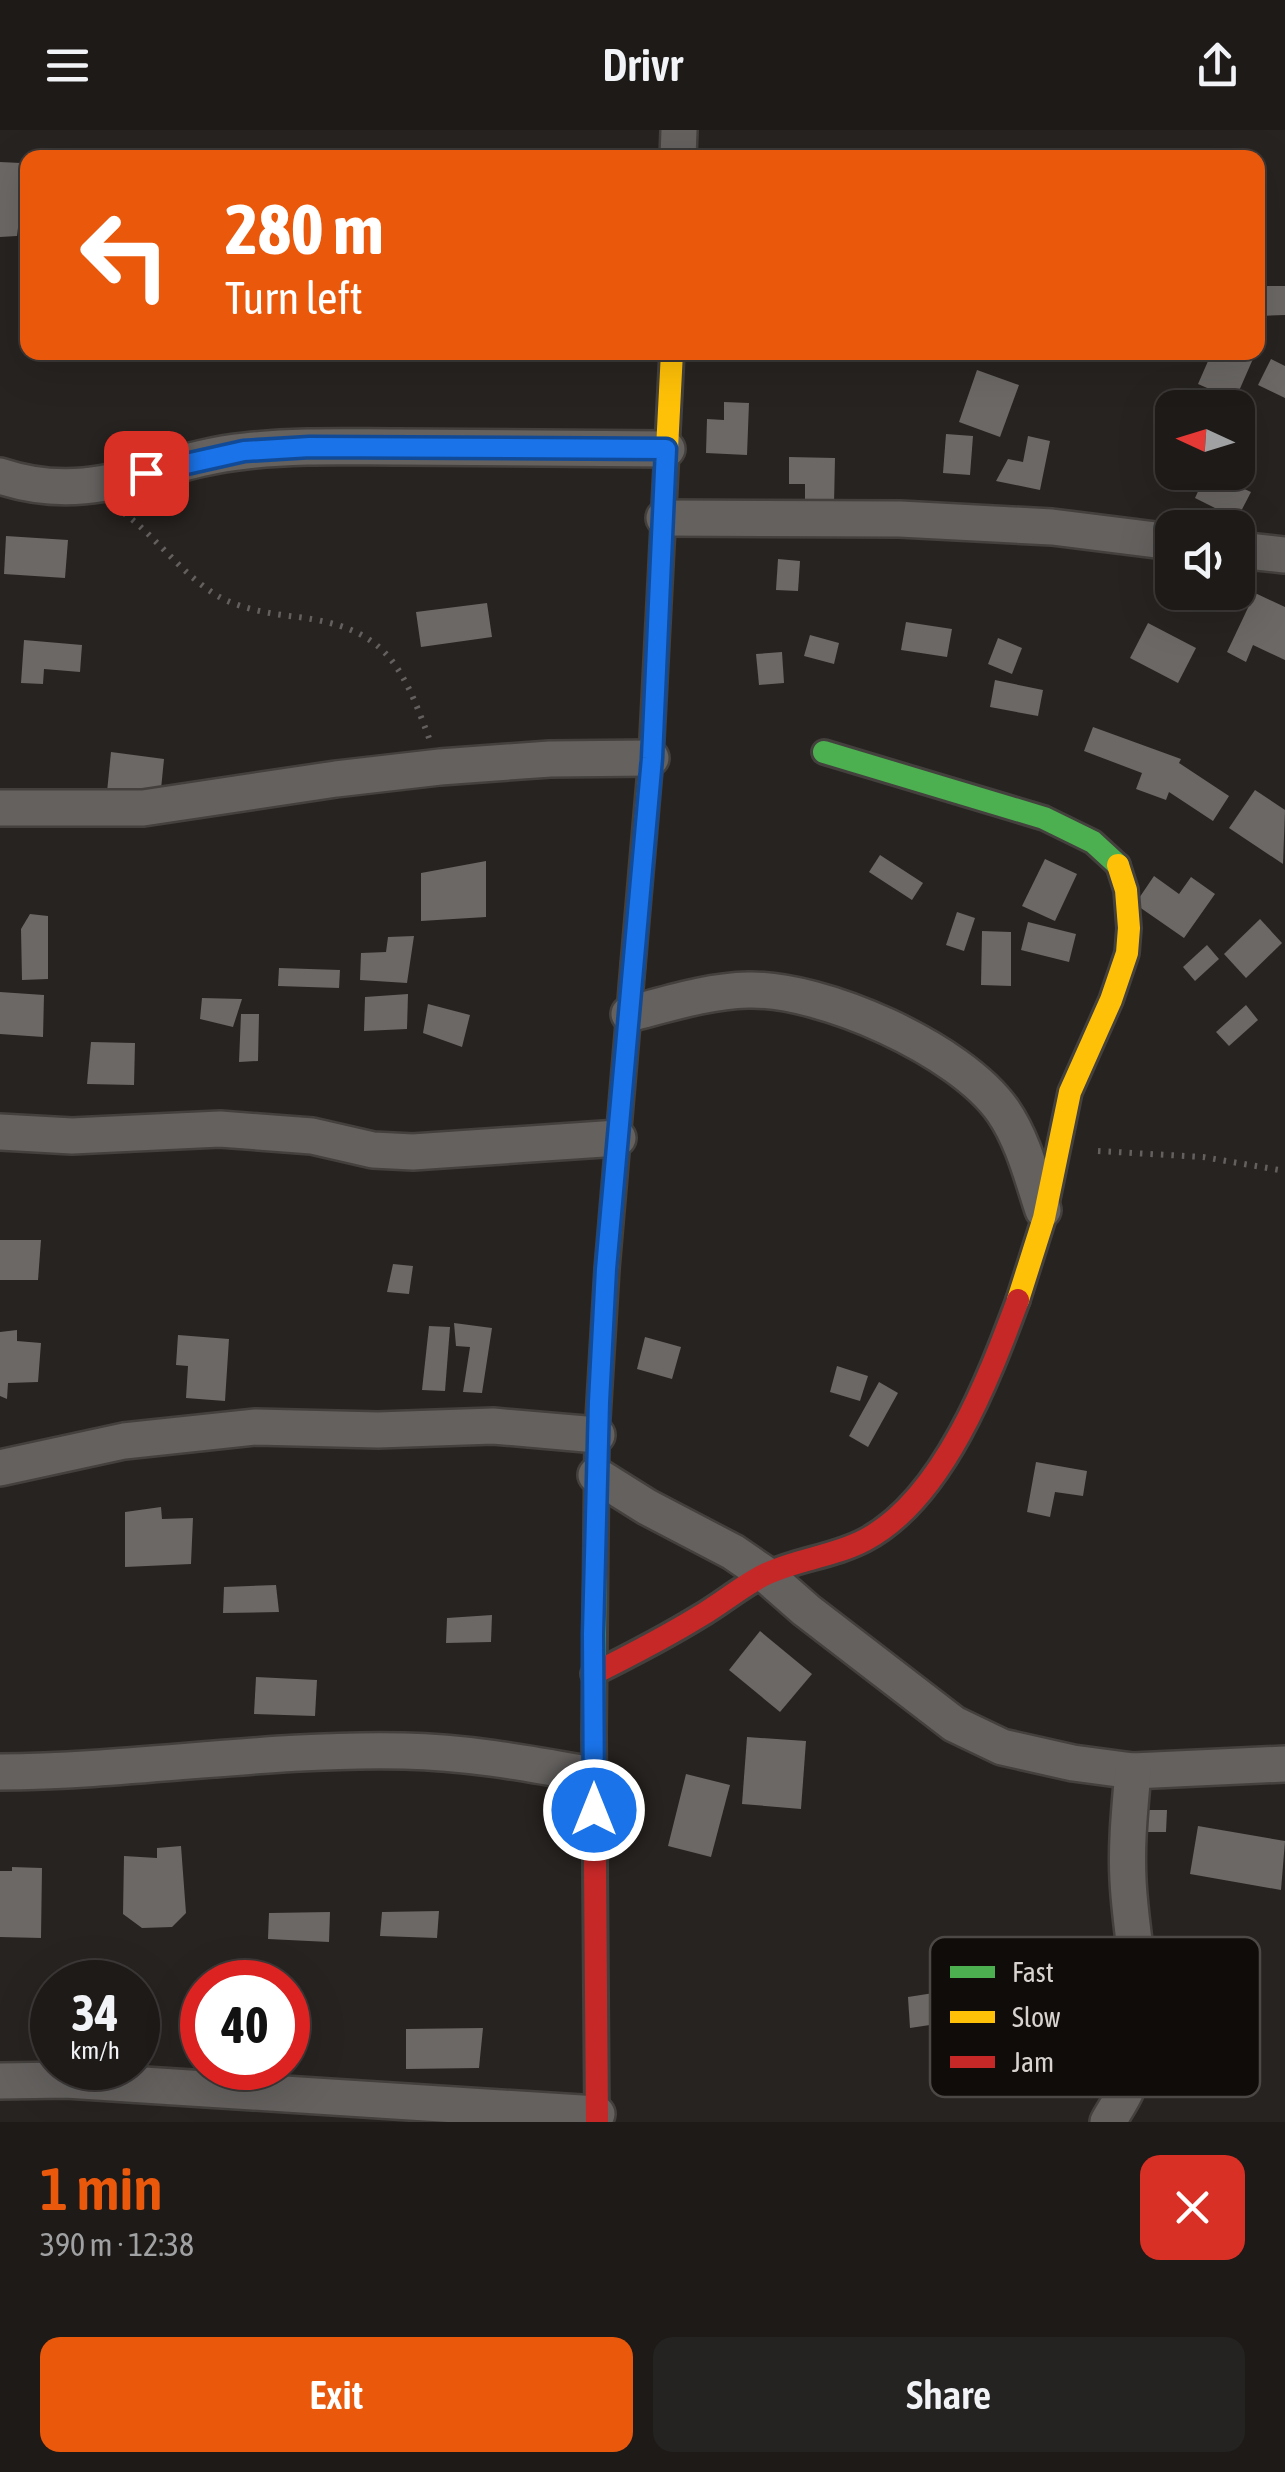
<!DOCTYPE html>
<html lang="en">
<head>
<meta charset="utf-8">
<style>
	:root { --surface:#1d1a18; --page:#252321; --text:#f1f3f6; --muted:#a0a1a2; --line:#3b3837; --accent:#ea580c }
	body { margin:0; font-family:"Asap Condensed",sans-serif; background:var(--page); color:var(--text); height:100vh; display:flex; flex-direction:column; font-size:38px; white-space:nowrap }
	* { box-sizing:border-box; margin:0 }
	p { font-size:32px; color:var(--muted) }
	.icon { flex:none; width:55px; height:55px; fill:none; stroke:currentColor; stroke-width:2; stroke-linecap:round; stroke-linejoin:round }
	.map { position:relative; height:1992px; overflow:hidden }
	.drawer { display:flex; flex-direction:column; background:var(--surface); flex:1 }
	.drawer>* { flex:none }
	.guide { position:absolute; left:20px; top:20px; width:1245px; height:210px; border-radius:20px; box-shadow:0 10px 40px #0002,0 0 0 2px var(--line); background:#ea580c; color:#fff; overflow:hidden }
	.needle { width:65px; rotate:274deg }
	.fabs { position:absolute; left:1155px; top:260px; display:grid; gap:20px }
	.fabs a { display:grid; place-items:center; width:100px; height:100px; border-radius:20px; background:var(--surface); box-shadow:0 10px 40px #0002,0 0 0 2px var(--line); font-size:50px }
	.speed { position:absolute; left:30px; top:1830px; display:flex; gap:20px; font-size:50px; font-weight:700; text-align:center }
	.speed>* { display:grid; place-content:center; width:130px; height:130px; border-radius:50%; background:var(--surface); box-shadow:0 10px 40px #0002,0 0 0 2px var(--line); line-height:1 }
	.speed small { font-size:25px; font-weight:400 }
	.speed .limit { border:15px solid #d22; background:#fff; color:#111 }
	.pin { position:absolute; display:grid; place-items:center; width:85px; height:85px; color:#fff; margin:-42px; border-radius:20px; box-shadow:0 5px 15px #0006 }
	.me { position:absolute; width:110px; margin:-55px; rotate:0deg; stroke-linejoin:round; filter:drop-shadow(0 0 8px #0008) }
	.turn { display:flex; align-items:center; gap:35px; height:210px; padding:0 40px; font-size:45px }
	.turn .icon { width:130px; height:130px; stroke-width:2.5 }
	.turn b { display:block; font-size:70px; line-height:85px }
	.round { display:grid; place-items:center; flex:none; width:105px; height:105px; border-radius:20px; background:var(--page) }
	.overview { display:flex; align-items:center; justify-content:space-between; height:170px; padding:0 40px }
	h1 { font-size:60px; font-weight:600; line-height:75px; color:var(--accent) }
	.button { display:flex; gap:20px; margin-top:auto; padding:20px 40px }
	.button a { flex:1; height:115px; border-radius:20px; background:var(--accent); color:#fff; font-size:40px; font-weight:600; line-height:115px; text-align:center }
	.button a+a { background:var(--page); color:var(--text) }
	header { display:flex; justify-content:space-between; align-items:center; height:130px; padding:0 40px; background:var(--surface); font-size:45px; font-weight:600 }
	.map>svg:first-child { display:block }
</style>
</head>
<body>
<header><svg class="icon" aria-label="menu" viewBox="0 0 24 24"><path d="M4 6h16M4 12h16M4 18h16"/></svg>Drivr<svg class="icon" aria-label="share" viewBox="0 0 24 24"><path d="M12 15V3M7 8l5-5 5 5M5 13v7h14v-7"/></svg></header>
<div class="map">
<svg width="1285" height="1992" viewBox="0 0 1285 1992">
	<rect width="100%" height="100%" fill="#272320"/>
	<g fill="#6b6865">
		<path d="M0 32 21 33 22 67 17 106 0 107Z"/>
		<path d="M1258 156H1285V185L1258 186Z"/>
		<path d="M22 157H28V211L18 210Z"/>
		<path d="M1122 222H1165V227L1122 226Z"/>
		<path d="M1212 222H1256L1235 270 1198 254Z"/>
		<path d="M1271 229 1285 236V268L1258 255Z"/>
		<path d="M977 240 1019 255 1000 307 959 292Z"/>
		<path d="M724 272 749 273 747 325 706 323 707 289 724 290Z"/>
		<path d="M946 304 973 306 970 345 943 343Z"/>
		<path d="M1028 306 1050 311 1040 360 996 351 1008 329 1023 332Z"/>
		<path d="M789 327 835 328 834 374 805 373V354H789Z"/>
		<path d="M1207 342 1251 362 1237 389 1195 368Z"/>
		<path d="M6 406 68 410 65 448 4 444Z"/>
		<path d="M778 429 800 431 798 461 776 460Z"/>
		<path d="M1255 463 1285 477V530L1253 515 1246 532 1227 522Z"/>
		<path d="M487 473 492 507 421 517 416 482Z"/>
		<path d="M906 492 952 499 947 527 901 520Z"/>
		<path d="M1148 493 1196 518 1178 553 1130 528Z"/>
		<path d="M810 505 839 513 834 534 804 526Z"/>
		<path d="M998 508 1022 518 1012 544 988 534Z"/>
		<path d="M24 510 82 515 80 542 44 539 43 554 21 553Z"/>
		<path d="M782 522 784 553 759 555 756 524Z"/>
		<path d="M995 550 1043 560 1038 586 990 577Z"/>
		<path d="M1093 597 1181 629 1179 633 1229 666 1213 691 1169 662 1166 670 1136 659 1142 643 1084 621Z"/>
		<path d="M111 622 164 629 160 669 107 662Z"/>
		<path d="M1255 660 1285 680 1283 734 1229 698Z"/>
		<path d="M880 725 923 753 912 770 869 742Z"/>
		<path d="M1045 729 1077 744 1055 791 1022 776Z"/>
		<path d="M486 731V787L421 791V743Z"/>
		<path d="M1154 746 1179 764 1191 747 1215 764 1184 808 1135 774Z"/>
		<path d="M957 782 975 788 964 821 946 815Z"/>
		<path d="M30 784 48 786V849L22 850 21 799Z"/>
		<path d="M1260 789 1282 813 1246 848 1224 824Z"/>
		<path d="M1028 792 1076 804 1069 832 1021 820Z"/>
		<path d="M982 801 1011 802V856L981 855Z"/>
		<path d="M414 806 407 853 360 850 361 823 386 822 388 807Z"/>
		<path d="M1207 815 1219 829 1195 851 1183 837Z"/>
		<path d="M279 838 340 840 339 858 278 856Z"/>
		<path d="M0 862 44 865 43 907 0 904Z"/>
		<path d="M408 864 407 899 364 901 365 867Z"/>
		<path d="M202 868 242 869 233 897 200 889Z"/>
		<path d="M428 874 470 885 462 917 423 903Z"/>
		<path d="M1246 875 1258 890 1229 916 1216 902Z"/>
		<path d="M241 884H259L258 931 239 932Z"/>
		<path d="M91 912 135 913 134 955 87 954Z"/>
		<path d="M0 1110H41L38 1150H0Z"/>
		<path d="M393 1134 413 1136 409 1164 387 1162Z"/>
		<path d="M454 1193 492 1198 482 1263 463 1262 470 1217 456 1216Z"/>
		<path d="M429 1196 450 1197 445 1261 422 1260Z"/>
		<path d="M17 1200V1211L41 1213 38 1252 8 1253 7 1269 0 1266V1202Z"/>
		<path d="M178 1205 229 1209 225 1271 186 1268 188 1236 176 1235Z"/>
		<path d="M645 1207 681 1217 672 1249 637 1239Z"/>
		<path d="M837 1236 868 1246 860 1271 830 1262Z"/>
		<path d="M879 1252 898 1263 868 1317 849 1306Z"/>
		<path d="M1036 1332 1087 1341 1083 1366 1055 1362 1050 1387 1027 1382Z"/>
		<path d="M161 1377 162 1389 193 1388 191 1434 125 1437V1382Z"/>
		<path d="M276 1455 279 1482 223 1483 224 1457Z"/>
		<path d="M492 1485 491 1512 446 1513 447 1488Z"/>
		<path d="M760 1501 812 1544 780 1582 729 1540Z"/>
		<path d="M256 1547 317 1550 315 1586 254 1584Z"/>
		<path d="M747 1607 806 1611 801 1679 742 1674Z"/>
		<path d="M686 1644 730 1655 711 1727 668 1716Z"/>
		<path d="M1143 1680H1167L1166 1702H1143Z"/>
		<path d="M1198 1696 1285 1711 1281 1760 1190 1744Z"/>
		<path d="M181 1716 186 1783 172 1797 142 1798 123 1784 124 1726 157 1728V1718Z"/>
		<path d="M12 1737 42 1738 41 1808 0 1807V1741H12Z"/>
		<path d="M439 1781 437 1808 380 1806 382 1782Z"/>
		<path d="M330 1782 329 1812 268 1809 269 1783Z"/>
		<path d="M972 1857 976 1888 910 1898 908 1867Z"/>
		<path d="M483 1898 479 1938 406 1939V1899Z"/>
	</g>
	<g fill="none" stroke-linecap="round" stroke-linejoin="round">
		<defs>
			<g id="street">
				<path d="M678 28 679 0"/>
				<path d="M0 346C96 378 154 330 246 321 297 315 348 317 399 317 488 317 577 318 667 319"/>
				<path d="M664 388 900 389 1052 397 1172 412"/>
				<path d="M1238 420 1285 425"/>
				<path d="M0 678H143L336 649 440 637 550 629 651 628"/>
				<path d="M629 884C668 874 707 861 748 860 822 858 960 919 1003 981 1023 1010 1032 1047 1043 1080"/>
				<path d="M0 1002 72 1006 220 999 312 1006 373 1020 413 1022 618 1008"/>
				<path d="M0 1338 124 1311 256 1297 378 1300 493 1296 597 1305"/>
				<path d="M596 1345 647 1377 733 1422 765 1444 806 1480 954 1594 1002 1617 1073 1633 1133 1641 1285 1634"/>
				<path d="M0 1642C135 1641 269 1618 404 1621 467 1622 531 1634 593 1645"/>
				<path d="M0 1951 66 1950 597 1984"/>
				<path d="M1108 1992C1114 1981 1122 1970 1127 1958 1154 1891 1131 1819 1128 1750 1126 1713 1130 1677 1133 1641"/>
			</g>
			<g id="fast">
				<path d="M824 622 1044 688 1093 712 1118 735"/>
				<path d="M594 1604 597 1305 607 1139 633 835"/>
			</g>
			<g id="slow">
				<path d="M633 835 651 628 672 222"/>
				<path d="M1018 1170 1044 1088 1070 962 1111 870 1127 823 1129 798 1126 760 1118 735"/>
			</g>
			<g id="jam">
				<path d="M593 1544C629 1526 666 1507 700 1486 722 1473 742 1456 764 1445 796 1429 833 1427 865 1410 943 1369 989 1248 1018 1170"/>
				<path d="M594 1604 597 1992"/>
			</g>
		</defs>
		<use href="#street" stroke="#43403d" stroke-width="40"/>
		<use href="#fast" stroke="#43403d" stroke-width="28"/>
		<use href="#slow" stroke="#43403d" stroke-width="28"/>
		<use href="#jam" stroke="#43403d" stroke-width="28"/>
		<g stroke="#63605f" stroke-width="6" stroke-dasharray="2.5 8" stroke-linecap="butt">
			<path d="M124 383C157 408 181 443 216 465 240 479 271 484 298 487 384 498 401 532 429 608"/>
			<path d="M1098 1021 1203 1027 1285 1041"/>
		</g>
		<use href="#street" stroke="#64615f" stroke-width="35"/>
		<use href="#fast" stroke="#4caf50" stroke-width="22"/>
		<use href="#slow" stroke="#ffc107" stroke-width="22"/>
		<use href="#jam" stroke="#c62828" stroke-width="22"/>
	</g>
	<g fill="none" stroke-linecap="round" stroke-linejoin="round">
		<defs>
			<path id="route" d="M146 343 244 321 310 317 666 319 652 628 606 1139 599 1272 593 1504 594 1680"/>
		</defs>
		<use href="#route" stroke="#114b97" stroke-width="25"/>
		<use href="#route" stroke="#1a73e8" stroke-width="18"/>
	</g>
	<rect x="930" y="1807" width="330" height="160" rx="15" fill="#100c0a" stroke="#4c4845" stroke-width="2.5"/>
	<rect x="950" y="1836" width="45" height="12" fill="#4caf50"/>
	<rect x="950" y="1881" width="45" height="12" fill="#ffc107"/>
	<rect x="950" y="1926" width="45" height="12" fill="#c62828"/>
	<g font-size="28" fill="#d8d3cf">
		<text x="1012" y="1852">Fast</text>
		<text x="1012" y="1897">Slow</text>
		<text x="1012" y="1942">Jam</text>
	</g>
</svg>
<div class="fabs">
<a><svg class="needle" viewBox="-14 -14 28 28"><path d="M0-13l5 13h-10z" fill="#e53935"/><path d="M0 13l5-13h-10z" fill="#a0a1a2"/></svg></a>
<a><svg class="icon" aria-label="sound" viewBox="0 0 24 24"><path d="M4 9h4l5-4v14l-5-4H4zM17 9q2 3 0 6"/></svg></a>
</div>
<div class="speed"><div>34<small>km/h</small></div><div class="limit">40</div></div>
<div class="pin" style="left:146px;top:343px;background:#d93025"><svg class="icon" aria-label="arrive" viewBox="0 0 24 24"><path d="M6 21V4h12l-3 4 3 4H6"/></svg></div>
<svg class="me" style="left:594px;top:1680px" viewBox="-20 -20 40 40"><circle r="17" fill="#1a73e8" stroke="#fff" stroke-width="3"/><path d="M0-11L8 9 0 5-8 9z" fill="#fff"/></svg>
<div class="guide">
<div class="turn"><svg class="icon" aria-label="left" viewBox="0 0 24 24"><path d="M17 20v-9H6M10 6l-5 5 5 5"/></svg><div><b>280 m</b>Turn left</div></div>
</div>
</div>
<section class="drawer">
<div class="overview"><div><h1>1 min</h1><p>390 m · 12:38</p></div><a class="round" style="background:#d93025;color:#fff"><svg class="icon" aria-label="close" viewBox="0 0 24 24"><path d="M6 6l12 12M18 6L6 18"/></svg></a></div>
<div class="button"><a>Exit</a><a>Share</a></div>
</section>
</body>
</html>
